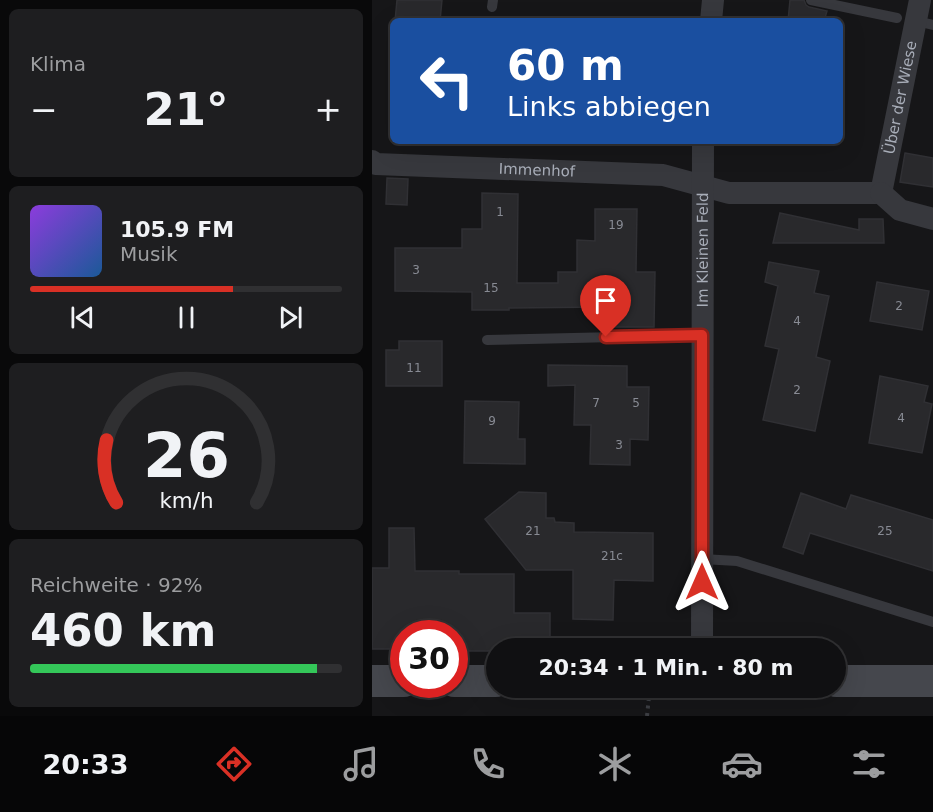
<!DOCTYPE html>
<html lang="de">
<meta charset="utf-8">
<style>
:root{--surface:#101012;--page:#1e1e20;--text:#f1f3f6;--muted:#9c9d9f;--line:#303032;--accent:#d93025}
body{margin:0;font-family:"DejaVu Sans",sans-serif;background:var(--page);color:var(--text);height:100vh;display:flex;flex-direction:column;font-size:22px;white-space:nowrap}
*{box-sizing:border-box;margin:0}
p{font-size:20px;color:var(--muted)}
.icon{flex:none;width:33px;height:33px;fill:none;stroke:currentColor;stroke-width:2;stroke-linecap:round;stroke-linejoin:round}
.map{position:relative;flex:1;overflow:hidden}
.side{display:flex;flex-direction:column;gap:9px;padding:9px;background:#09090a;width:372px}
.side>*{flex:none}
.hud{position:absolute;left:18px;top:18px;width:453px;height:126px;border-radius:9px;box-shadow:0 6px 24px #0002,0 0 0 2px var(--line);background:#1a4fa0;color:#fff;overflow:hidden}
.speed{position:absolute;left:18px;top:620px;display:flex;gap:12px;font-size:30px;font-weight:700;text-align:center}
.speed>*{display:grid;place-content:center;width:78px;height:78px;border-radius:50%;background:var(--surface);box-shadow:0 6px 24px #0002,0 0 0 2px var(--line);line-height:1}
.speed .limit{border:9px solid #d22;background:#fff;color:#111}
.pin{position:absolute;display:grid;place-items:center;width:51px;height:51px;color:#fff;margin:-62px -26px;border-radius:50% 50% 50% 0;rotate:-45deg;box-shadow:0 0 6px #0007}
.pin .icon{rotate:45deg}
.me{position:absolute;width:66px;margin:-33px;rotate:0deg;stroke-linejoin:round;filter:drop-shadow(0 0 4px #0008)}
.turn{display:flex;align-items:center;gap:21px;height:126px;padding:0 18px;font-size:27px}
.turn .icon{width:78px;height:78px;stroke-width:2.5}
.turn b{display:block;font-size:42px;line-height:51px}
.big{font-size:45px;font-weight:700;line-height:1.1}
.side .card{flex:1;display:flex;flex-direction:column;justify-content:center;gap:9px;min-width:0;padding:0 21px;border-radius:9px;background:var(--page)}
.side .dial{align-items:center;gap:0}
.dial svg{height:156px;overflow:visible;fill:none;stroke:var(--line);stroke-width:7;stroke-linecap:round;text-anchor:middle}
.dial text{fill:var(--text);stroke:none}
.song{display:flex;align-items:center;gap:18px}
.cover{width:72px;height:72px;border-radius:9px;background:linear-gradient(135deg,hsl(270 70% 55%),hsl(210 70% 35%))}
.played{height:6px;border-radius:3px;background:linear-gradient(90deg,var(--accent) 65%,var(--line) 65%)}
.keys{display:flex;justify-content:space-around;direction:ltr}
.heat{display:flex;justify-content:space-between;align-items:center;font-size:33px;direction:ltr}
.charge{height:9px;border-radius:4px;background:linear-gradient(90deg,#34c759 92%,var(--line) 0)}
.trip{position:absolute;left:114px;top:638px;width:360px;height:60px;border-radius:30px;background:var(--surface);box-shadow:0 6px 24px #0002,0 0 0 2px var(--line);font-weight:700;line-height:60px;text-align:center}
.tabs{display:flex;height:96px;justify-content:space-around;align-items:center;background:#060607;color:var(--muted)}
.tabs .icon{width:42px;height:42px}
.tabs .current{color:var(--accent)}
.tabs b{font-size:27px;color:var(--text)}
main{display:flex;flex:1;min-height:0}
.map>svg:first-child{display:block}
</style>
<main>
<section class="side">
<div class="card"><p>Klima</p>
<div class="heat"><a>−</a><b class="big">21°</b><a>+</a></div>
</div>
<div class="card">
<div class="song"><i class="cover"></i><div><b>105.9 FM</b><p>Musik</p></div></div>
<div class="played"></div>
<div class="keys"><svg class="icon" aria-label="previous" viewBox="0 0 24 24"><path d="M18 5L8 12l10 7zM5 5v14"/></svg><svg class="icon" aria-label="pause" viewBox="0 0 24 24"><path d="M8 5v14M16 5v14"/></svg><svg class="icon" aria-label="next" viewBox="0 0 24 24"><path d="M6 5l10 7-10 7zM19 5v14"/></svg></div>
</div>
<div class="card dial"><svg viewBox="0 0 100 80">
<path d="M14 69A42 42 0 1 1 86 69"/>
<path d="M14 69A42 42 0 0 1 9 37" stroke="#d93025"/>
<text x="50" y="56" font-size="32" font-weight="700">26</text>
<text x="50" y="72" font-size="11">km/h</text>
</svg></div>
<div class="card"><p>Reichweite · 92%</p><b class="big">460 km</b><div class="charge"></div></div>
</section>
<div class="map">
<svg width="561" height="716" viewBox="0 0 561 716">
<rect width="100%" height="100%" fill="#161618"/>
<path fill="#29292c" stroke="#303034" stroke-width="1.5" d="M25,0H70L68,21H23Z
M418,0H432L434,5L437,7L455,11L452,21H416Z
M533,153L561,158V187L528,182Z
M15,178L36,179L35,205L14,204Z
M110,193L146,194L145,283H186V272H205V240L223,241V209H265L264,272H283L282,327H238V313H233V307L137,308V310H100V292L23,291V248H90V229H110Z
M408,213L487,230V219H511L512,243H401Z
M397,262L447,271L442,293L457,296L444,357L458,361L443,431L391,420L407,349L393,346L406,286L393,282Z
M505,282L557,291L550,330L498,321Z
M27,341H70V386H14V350H27Z
M176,365L255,366V387H277L276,440L258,439V465L218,464L219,425H202L203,385L176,386Z
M508,376L556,386L552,402L560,404L550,453L497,443Z
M93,401L147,402L146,439H153V464L92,463Z
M147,492L174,493V518H182L183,522L202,523V532L281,533V581L242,580L241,620L201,619V570H154L113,519Z
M429,493L474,509L479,495L561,520V571L438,533L431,554L411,547Z
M17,528H42L43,571H87V574H142V613H178V648H120V651H82V633H30V649H0V568H17Z"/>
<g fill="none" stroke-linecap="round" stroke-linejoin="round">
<path stroke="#3d3f44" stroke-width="4" stroke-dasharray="3 4.5" stroke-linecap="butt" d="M275,716L278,687"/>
<path stroke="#37383d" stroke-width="10" d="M439,0L525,18
M120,7L121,0
M544,21L561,25
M115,340L330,335
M330,559L365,561L561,622"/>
<g stroke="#37383d" stroke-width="22">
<path d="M339,21L341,0"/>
<path id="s1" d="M0,161L4,164L291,175L357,193H509L548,0"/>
<path d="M509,193L528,210L561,219"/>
<path id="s2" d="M330,648L331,141"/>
</g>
<path stroke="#45474d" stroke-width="32" d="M0,681H32
M82,681H124
M464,681H561"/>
</g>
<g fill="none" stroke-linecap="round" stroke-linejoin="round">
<defs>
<path id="route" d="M234,337L330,335V582"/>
</defs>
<use href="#route" stroke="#8d1f18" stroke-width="15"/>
<use href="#route" stroke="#d93025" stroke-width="10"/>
</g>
<g text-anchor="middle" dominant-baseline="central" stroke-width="6" stroke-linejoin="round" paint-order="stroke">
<g font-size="12" fill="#888b94">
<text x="128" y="212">1</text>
<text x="244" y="225">19</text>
<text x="44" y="270">3</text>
<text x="119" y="288">15</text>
<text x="527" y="306">2</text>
<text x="425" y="321">4</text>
<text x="42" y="368">11</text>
<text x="425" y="390">2</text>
<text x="224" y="403">7</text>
<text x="264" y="403">5</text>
<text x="529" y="418">4</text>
<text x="120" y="421">9</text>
<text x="247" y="445">3</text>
<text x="161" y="531">21</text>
<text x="513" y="531">25</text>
<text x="240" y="556">21c</text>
</g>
<g font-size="15" fill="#a8adb8" stroke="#111113">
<text stroke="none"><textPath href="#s1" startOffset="610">Über der Wiese</textPath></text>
<text stroke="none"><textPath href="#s1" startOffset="166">Immenhof</textPath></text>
<text stroke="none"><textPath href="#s2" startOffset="398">Im Kleinen Feld</textPath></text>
</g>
</g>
</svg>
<div class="speed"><div class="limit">30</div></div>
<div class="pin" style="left:234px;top:337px;background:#d93025"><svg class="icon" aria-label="arrive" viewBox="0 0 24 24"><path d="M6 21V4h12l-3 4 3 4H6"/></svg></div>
<svg class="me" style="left:330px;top:582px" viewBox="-20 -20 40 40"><path d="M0-17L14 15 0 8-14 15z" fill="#d93025" stroke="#fff" stroke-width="4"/></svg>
<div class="trip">20:34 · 1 Min. · 80 m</div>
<div class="hud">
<div class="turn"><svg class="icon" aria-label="left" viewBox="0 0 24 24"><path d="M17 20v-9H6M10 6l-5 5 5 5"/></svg><div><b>60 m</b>Links abbiegen</div></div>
</div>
</div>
</main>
<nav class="tabs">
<b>20:33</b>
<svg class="icon current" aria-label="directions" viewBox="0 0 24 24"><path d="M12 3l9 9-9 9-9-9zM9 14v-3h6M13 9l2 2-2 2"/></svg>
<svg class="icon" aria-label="music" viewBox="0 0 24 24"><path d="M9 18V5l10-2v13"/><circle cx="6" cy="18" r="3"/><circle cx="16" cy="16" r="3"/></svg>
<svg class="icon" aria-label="phone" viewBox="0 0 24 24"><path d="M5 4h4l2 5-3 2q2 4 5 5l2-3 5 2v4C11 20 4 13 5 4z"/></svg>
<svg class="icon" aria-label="climate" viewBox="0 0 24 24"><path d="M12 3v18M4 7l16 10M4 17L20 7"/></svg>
<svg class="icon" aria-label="car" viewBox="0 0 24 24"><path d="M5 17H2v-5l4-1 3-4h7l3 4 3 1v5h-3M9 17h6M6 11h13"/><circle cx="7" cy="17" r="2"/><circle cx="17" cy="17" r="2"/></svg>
<svg class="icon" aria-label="filters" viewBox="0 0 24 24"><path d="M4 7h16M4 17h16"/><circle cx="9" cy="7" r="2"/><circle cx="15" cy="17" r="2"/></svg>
</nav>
